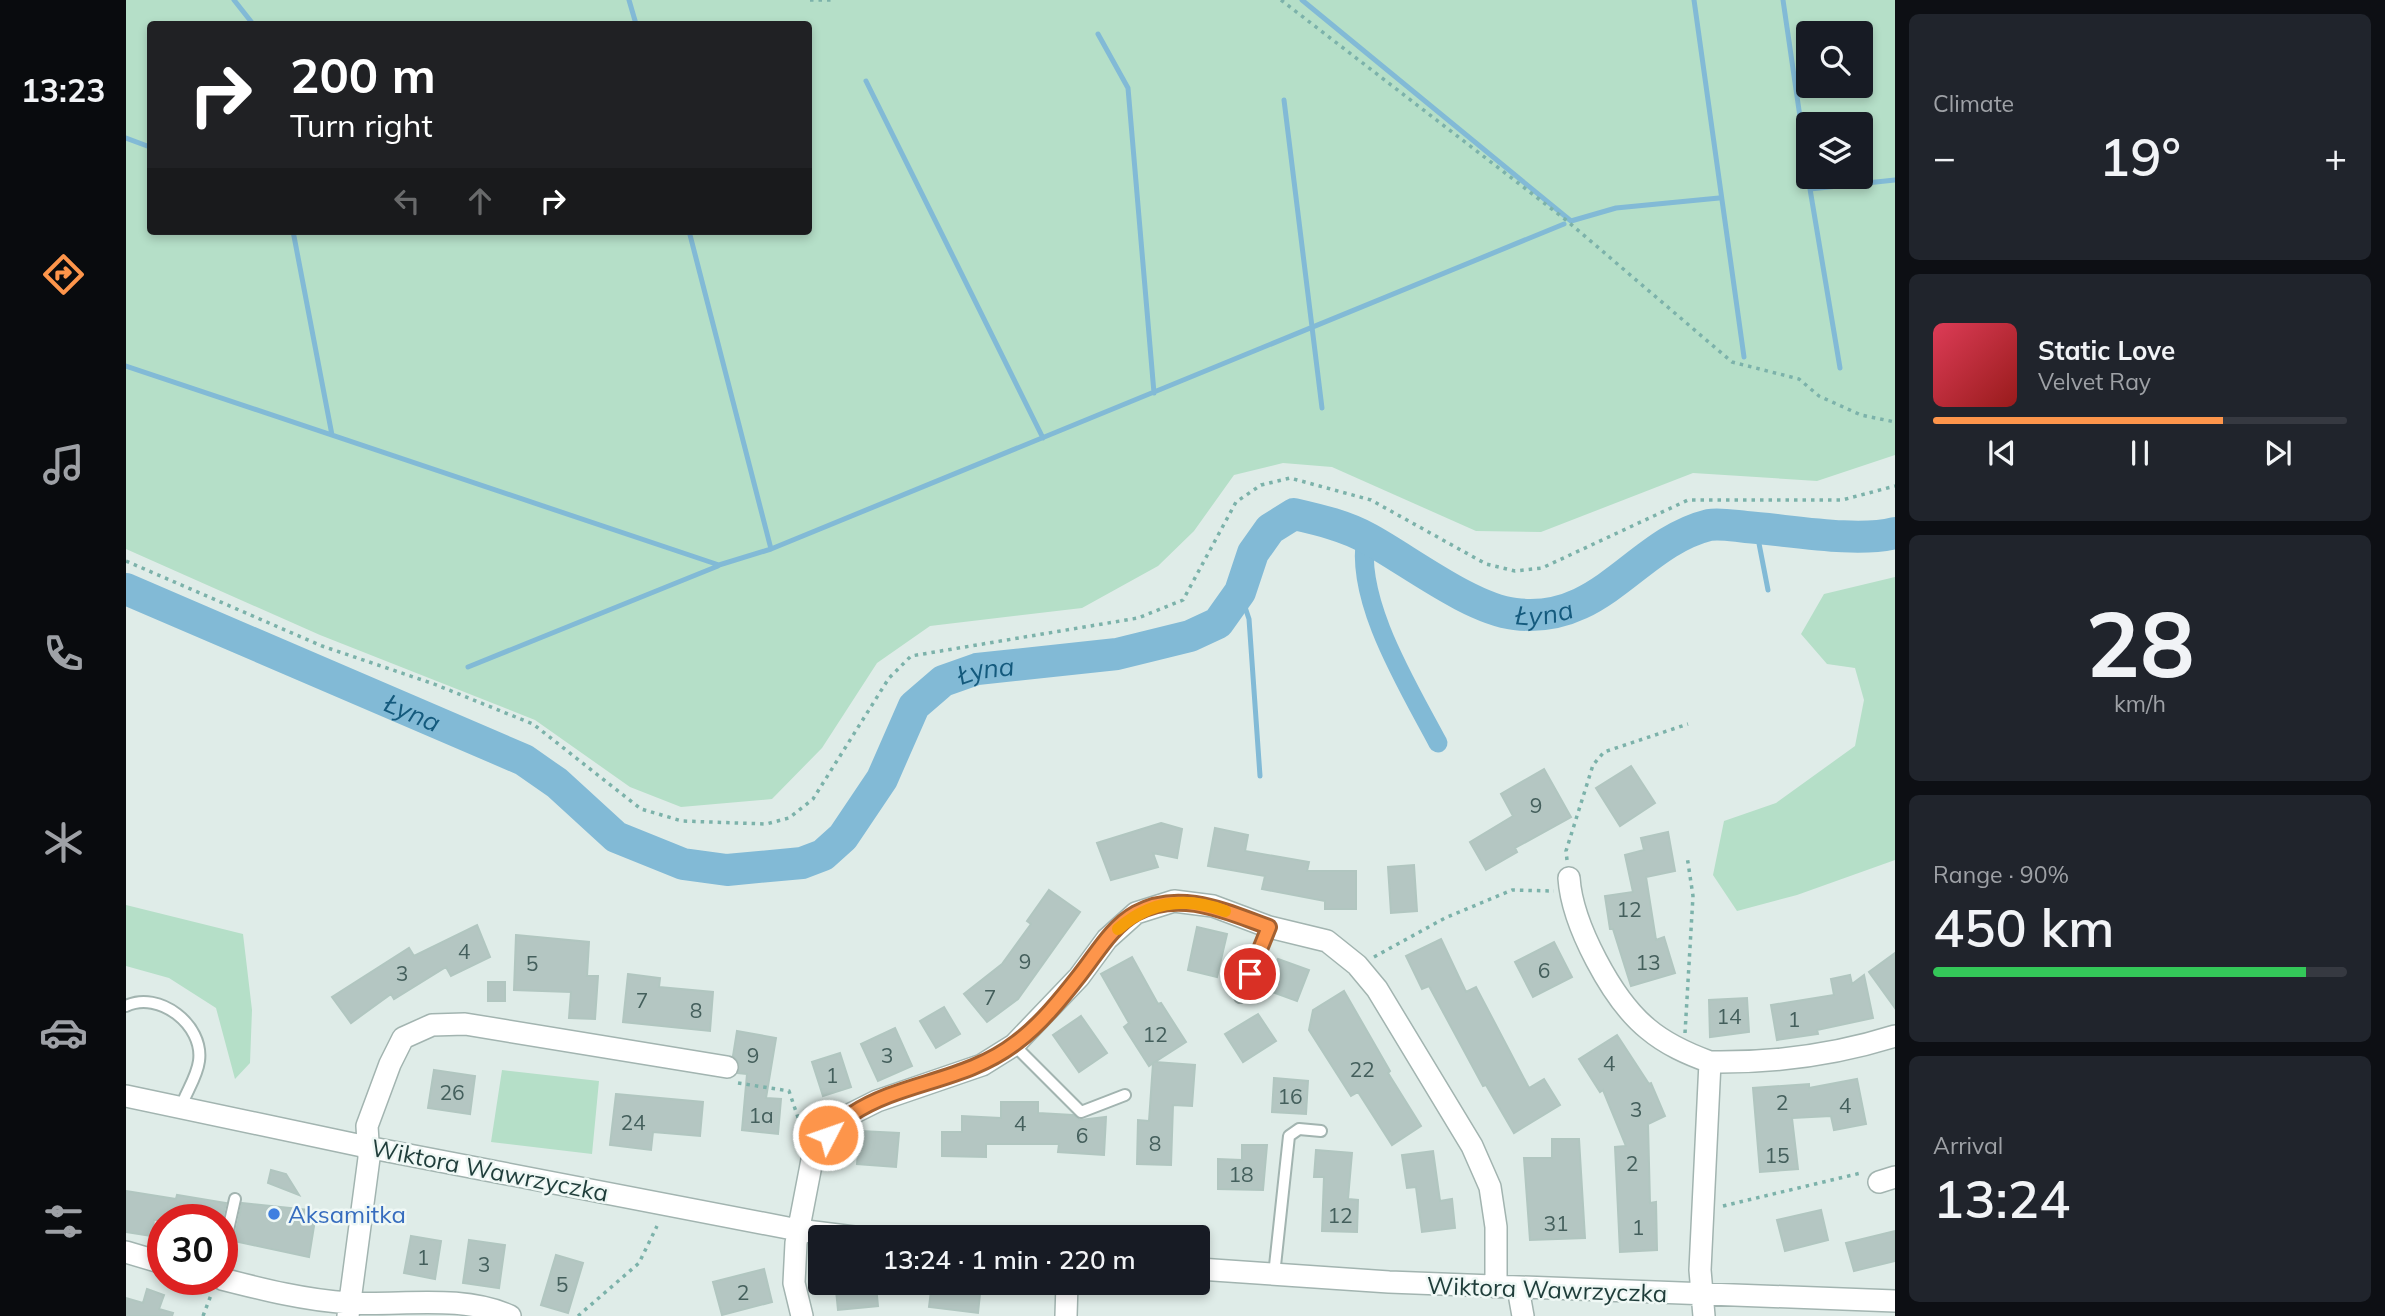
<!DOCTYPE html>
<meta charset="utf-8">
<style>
:root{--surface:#171b24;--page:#20242c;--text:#f1f3f6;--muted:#9ea1a6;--line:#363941;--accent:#fd954b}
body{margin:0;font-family:Mulish,sans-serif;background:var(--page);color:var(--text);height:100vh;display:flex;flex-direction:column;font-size:26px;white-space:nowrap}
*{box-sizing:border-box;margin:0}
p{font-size:23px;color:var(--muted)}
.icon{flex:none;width:38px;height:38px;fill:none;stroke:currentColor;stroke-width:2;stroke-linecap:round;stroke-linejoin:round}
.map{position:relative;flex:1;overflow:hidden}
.panel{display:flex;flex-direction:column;gap:14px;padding:14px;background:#0d0f14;width:490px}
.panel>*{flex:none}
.hud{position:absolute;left:21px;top:21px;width:665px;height:214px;border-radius:7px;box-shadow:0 4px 10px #0003;background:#202124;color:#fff;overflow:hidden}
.controls{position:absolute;left:1670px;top:21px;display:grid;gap:14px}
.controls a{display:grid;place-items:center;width:77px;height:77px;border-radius:7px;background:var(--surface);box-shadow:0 4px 10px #0003;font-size:35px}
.speed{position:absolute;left:21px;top:1204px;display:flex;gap:14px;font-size:35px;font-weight:700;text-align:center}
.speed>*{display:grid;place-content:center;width:91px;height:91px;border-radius:50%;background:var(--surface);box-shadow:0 4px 10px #0003;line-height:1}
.speed .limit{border:10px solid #d22;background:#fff;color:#111}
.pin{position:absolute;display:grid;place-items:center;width:60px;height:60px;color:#fff;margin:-30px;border:4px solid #fff;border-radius:50%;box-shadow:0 2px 7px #0007}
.me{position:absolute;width:77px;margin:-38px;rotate:49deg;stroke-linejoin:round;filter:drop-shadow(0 0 5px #0008)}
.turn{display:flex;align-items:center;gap:24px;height:147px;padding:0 28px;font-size:32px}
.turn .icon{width:91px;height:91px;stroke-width:2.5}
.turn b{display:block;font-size:49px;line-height:60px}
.lanes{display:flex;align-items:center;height:66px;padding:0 28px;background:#0003;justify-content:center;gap:35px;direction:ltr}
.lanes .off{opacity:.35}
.big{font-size:52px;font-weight:600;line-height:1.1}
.panel .widget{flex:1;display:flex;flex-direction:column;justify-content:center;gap:10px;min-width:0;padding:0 24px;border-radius:10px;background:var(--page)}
.panel .dial{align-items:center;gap:0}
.dial b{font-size:91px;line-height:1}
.song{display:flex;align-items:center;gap:21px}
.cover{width:84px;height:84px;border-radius:10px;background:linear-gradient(135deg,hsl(350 70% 55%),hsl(0 70% 35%))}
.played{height:7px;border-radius:4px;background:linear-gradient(90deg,var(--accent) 70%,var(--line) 70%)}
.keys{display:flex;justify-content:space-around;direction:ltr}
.heat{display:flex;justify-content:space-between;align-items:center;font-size:38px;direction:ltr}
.charge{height:10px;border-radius:5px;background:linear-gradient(90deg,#34c759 90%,var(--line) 0)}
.trip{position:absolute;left:682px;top:1225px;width:402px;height:70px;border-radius:7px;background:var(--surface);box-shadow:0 4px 10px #0003;font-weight:600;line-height:70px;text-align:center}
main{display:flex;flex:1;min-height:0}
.tab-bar{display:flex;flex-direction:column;width:126px;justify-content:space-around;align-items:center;background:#090b0e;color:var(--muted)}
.tab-bar .icon{width:49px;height:49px}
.tab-bar .active{color:var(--accent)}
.tab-bar b{font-size:32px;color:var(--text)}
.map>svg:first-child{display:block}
</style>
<main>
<nav class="tab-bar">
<b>13:23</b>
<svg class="icon active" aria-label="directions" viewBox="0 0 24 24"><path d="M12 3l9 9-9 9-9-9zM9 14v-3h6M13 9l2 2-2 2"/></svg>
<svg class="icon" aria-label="music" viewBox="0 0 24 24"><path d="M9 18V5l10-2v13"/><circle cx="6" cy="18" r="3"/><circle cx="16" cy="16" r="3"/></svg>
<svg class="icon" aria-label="phone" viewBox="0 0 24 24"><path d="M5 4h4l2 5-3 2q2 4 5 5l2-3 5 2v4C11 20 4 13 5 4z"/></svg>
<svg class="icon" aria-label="climate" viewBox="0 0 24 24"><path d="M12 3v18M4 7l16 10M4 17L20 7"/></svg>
<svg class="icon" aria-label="car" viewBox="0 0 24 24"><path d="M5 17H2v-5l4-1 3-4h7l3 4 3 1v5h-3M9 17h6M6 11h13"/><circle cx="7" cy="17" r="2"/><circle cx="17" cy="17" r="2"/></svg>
<svg class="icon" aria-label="filters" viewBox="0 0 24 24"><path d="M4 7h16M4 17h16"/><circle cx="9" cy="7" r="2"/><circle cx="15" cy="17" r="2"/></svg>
</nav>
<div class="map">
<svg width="1769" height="1316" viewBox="0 0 1769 1316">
<rect width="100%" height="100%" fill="#dfece8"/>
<path fill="#b5dfc8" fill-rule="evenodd" d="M0,0H1769V455L1691,481L1567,473L1415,532L1350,531L1206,467L1157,463L1108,475L1068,531L1032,566L956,608L804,626L751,663L696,748L646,799L555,807L504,787L409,720L194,635L0,549ZM24,24H682V231H24ZM1682,33H1734V86H1682ZM1734,124V177H1682V124Z
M1769,577V860L1671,895L1611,911L1587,875L1598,821L1650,803L1729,746L1738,700L1729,668L1701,664L1675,634L1698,594Z
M0,905L117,934L126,1010L124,1063L109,1079L90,1008L43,978L0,966Z
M376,1070L473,1081L466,1154L365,1142Z"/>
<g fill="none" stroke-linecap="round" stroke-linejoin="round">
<path stroke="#82bad6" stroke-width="5" d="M108,0L127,24
M503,0L510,24
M1176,0L1445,221L1490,208L1593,198
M1568,0L1618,357
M1657,0L1682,172
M972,34L1002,88L1028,393
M740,81L917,438
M1158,100L1196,408
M0,138L24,147
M1682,177L1684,189L1769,180
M1684,189L1714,368
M167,231L206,435
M563,231L645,549
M0,366L593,565L645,549L1438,224
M1630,528L1642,590
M1114,592L1123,619L1134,776
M342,667L592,566"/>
<path stroke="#82bad6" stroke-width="19" d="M1240,537C1228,600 1283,688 1312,743"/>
<path stroke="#82bad6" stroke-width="32" id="s1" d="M0,589L398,760L431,783L490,837L557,864L601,870L676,863L697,855L717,837L756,779L788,706L817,681L851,669L991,654L1064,636L1092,623L1114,592L1127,553L1144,529L1168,514C1194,520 1220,526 1243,539C1283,561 1345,609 1389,614C1476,625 1510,543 1583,525C1594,523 1609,526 1620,527C1662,530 1730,543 1769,533"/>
</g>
<path fill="#b4c6c2" stroke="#b1c6c0" stroke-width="2" d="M1505,766L1529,803L1494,826L1470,788Z
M1418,769L1445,817L1389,848L1391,852L1360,870L1344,842L1387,816L1375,794Z
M1035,823L1056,829L1051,858L1027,853L1032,867L985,880L971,843Z
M1089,828L1122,835L1119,851L1183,862L1181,871H1230V909H1199V901L1136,889L1139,876L1082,866Z
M1542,832L1549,871L1520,877L1530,940L1538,937L1549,973L1505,986L1487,929H1484L1479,896L1507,892L1499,855L1518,850L1515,838Z
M1288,865L1291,911L1265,913L1262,867Z
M923,890L954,912L892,999L861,1022L838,994L876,964L905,924L901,921Z
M351,925L364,957L325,976L320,967L268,999L265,994L225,1023L206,997L283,948L288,956Z
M1071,927L1101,934L1091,977L1062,970Z
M390,935L463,942L461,976H472L469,1019L443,1018L445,992L388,990Z
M1315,939L1340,992L1350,987L1403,1088L1418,1079L1434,1105L1388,1133L1360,1085L1357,1086L1303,986L1296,989L1280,956Z
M1428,942L1446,977L1407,997L1389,962Z
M1769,953V1008L1743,972Z
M1006,957L1032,1004L1035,1003L1060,1042L1029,1062L1069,1065L1066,1106L1047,1105L1045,1165L1011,1164L1012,1120L1023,1121L1027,1063L1023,1066L998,1027L1003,1023L975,974Z
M1152,959L1183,970L1171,1001L1141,990Z
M502,974L534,978L533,987L587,992L584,1031L497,1022Z
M1724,975L1726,984L1738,975L1747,1018L1691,1030L1692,1034L1651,1040L1645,1005L1708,995L1705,979Z
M362,982H379V1001H362Z
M1218,991L1264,1071L1262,1073L1295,1126L1266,1145L1232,1092L1225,1096L1183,1030L1187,1010Z
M1621,998L1623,1032L1584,1037L1583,1000Z
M818,1007L834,1034L810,1048L794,1021Z
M1132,1014L1150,1041L1117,1062L1099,1034Z
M955,1016L981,1053L953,1072L927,1035Z
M769,1028L786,1066L752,1081L735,1044Z
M611,1031L650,1038L640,1098L655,1099L652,1134L616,1130L621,1074L612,1073L613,1063L607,1056Z
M1491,1035L1523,1084L1525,1083L1539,1116L1522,1124L1524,1203L1530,1202L1531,1250L1494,1252L1489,1147L1500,1146L1477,1090L1474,1092L1453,1059Z
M714,1053L725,1087L697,1096L686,1062Z
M308,1070L349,1076L344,1114L302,1108Z
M1148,1078L1182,1081L1180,1114L1146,1112Z
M1731,1079L1740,1124L1708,1130L1705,1116L1666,1118L1672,1169L1634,1172L1627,1088L1683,1084V1088Z
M490,1094L577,1102L574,1136L527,1132L525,1150L484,1145Z
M875,1102H912V1113L947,1115L954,1120L980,1117L978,1155L932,1152L933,1144H860V1157L816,1156V1132H836V1116L875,1118Z
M734,1131L773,1133L770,1167L731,1164Z
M1426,1139H1453L1459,1238L1404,1240L1398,1158H1426Z
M1116,1145H1141L1137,1190L1092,1189V1159L1116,1160Z
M1190,1150L1226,1153L1222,1199L1232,1200L1231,1232L1196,1231L1198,1177H1188Z
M1307,1151L1314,1201L1326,1199L1329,1228L1296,1232L1290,1187L1281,1188L1276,1155Z
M145,1170L160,1174L173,1195L142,1183Z
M0,1191L50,1199L51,1195L100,1203L96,1220H28L26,1236L0,1232Z
M116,1203L183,1210L189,1220L183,1257L108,1241Z
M1695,1210L1702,1240L1659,1251L1651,1220Z
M1769,1231V1261L1728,1271L1720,1243Z
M285,1236L315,1241L309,1279L278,1273Z
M343,1240L379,1245L373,1288L337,1283Z
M430,1255L457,1263L442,1313L415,1305Z
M638,1269L646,1302L596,1315L587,1282Z
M717,1283H736V1288L750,1286L752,1306L712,1310L710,1290L717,1289Z
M806,1283L855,1285L852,1313L803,1307Z
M21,1289L38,1295L33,1309L47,1313L46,1316H0V1298L17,1303Z"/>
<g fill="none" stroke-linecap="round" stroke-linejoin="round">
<defs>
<path id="lane" d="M1114,997L1143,927
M0,1006C33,990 78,1025 73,1061C71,1077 60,1092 55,1107
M888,1045L955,1112L999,1095
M96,1257L109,1199
M1148,1275L1163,1136L1173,1129L1195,1131"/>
<path id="street" d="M1443,878C1446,924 1486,1000 1522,1029C1541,1045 1562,1054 1584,1062L1574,1270L1578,1316
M1584,1062C1647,1063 1709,1055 1769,1036
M0,1096L241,1147L672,1230L728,1237
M1753,1182L1769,1177
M0,1252L37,1263
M1073,1269L1263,1282L1769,1301
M96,1279C139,1290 179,1300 223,1303C275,1306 335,1294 384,1316
M1392,1288L1397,1316
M222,1316L243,1158L241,1126L264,1064L277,1038L306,1025L339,1024L601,1067
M676,1316L668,1283L670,1243L686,1160L702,1135L725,1114L751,1101L856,1065L888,1045L953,977L981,939L1010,913L1048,901L1087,906L1143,927L1201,941L1231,965L1251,989L1346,1146L1364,1187L1370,1227V1287
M940,1316L941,1283"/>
</defs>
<use href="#lane" stroke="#a2b4b0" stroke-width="14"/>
<use href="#street" stroke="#a2b4b0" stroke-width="24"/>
<path stroke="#7cb2aa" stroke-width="3.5" stroke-dasharray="3.5 5" stroke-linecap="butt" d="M684,0H709
M1155,0L1440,220L1606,362L1673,379L1693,396L1735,415L1769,422
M0,561L196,646L308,684L407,724L515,809L556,821L640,824L663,818L687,799L763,678L785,656L1012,618L1057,600L1110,502L1135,485L1164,478L1245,500L1360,564L1389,571L1416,568L1562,500H1716L1769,486
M1441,860L1440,851L1467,765L1478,752L1562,724
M1248,957L1319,918L1386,890L1428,891
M1559,1033L1567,896L1561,856
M612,1083L663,1091L679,1138
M1597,1206L1735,1173
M77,1316L85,1295
M452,1316L513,1263L531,1226"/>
<use href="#lane" stroke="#fff" stroke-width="10"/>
<use href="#street" stroke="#fff" stroke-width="21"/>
</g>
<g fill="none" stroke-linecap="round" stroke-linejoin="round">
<defs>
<path id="route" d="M702,1135C710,1128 717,1119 726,1114C776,1081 840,1082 891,1042C914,1025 935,999 953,976C970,955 985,927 1010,913C1054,889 1101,912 1143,927L1124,974"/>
</defs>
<use href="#route" stroke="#a46131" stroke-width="18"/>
<use href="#route" stroke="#fd954b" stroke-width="12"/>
<path stroke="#f59e0b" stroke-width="12" d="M992,929C1024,901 1060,896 1099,911"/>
</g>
<circle fill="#3f7fe0" stroke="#eff8f5" stroke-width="2.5" cx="148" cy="1214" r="7"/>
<g text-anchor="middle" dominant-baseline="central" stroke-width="5" stroke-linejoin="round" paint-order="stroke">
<g font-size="21" fill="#445f5c">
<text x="1410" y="805">9</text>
<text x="1503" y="909">12</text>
<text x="338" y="951">4</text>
<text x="899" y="961">9</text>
<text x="1522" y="962">13</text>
<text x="406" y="963">5</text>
<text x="1418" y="970">6</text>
<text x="276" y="973">3</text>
<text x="864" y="997">7</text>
<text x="516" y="1000">7</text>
<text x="570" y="1010">8</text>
<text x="1603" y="1016">14</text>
<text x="1668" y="1019">1</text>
<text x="1029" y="1034">12</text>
<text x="627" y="1055">9</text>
<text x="761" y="1055">3</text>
<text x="1483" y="1063">4</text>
<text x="1236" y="1069">22</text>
<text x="706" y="1075">1</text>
<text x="326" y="1092">26</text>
<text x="1164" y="1096">16</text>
<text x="1656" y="1102">2</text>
<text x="1719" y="1105">4</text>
<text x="1510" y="1109">3</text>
<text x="635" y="1115">1a</text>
<text x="507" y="1122">24</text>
<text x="894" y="1123">4</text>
<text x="956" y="1135">6</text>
<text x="1029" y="1143">8</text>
<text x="1651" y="1155">15</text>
<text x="1506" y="1163">2</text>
<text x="1115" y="1174">18</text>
<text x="1214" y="1215">12</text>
<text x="1430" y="1223">31</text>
<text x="1512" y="1227">1</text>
<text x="297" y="1257">1</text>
<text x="358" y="1264">3</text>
<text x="436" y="1284">5</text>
<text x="617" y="1292">2</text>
</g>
<g font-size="24" fill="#1f3d3a" stroke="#eff8f5">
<text transform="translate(364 1170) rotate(11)">Wiktora Wawrzyczka</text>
<text transform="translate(1421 1289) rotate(2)">Wiktora Wawrzyczka</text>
</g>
<g font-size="24" fill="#366cbe" stroke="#eff8f5" text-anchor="start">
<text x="162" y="1214">Aksamitka</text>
</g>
<g font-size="26" font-style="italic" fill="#145a7d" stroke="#eff8f5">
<text stroke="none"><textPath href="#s1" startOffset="1676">Łyna</textPath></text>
<text stroke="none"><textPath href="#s1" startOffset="1027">Łyna</textPath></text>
<text stroke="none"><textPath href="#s1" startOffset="312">Łyna</textPath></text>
</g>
</g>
</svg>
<div class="controls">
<a><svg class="icon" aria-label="search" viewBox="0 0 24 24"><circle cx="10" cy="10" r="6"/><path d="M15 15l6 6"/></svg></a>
<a><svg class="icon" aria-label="layers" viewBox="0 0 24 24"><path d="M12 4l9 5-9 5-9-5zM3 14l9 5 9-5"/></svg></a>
</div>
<div class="speed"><div class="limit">30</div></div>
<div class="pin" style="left:1124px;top:974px;background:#d93025"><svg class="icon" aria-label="arrive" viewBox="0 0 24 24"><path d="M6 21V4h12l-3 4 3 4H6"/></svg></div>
<svg class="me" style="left:702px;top:1135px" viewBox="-20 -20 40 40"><circle r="17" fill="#fd954b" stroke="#fff" stroke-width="3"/><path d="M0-11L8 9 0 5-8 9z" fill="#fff"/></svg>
<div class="trip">13:24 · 1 min · 220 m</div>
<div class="hud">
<div class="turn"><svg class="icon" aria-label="right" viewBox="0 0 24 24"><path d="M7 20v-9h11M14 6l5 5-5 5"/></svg><div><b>200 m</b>Turn right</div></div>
<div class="lanes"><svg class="icon off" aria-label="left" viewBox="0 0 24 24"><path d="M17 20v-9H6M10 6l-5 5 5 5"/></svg><svg class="icon off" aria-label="ahead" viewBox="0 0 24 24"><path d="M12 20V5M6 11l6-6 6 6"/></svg><svg class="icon" aria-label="right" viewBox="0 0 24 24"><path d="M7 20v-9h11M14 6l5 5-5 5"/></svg></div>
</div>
</div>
<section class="panel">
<div class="widget"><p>Climate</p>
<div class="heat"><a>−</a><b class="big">19°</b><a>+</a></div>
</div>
<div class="widget">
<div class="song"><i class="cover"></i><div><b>Static Love</b><p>Velvet Ray</p></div></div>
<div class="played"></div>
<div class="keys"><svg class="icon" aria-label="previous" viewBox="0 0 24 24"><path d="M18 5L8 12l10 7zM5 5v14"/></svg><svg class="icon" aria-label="pause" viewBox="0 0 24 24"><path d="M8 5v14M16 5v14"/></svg><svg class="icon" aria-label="next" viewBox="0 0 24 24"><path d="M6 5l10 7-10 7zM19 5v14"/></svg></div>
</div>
<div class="widget dial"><b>28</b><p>km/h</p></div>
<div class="widget"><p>Range · 90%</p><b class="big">450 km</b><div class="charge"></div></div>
<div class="widget"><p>Arrival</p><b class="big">13:24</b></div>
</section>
</main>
